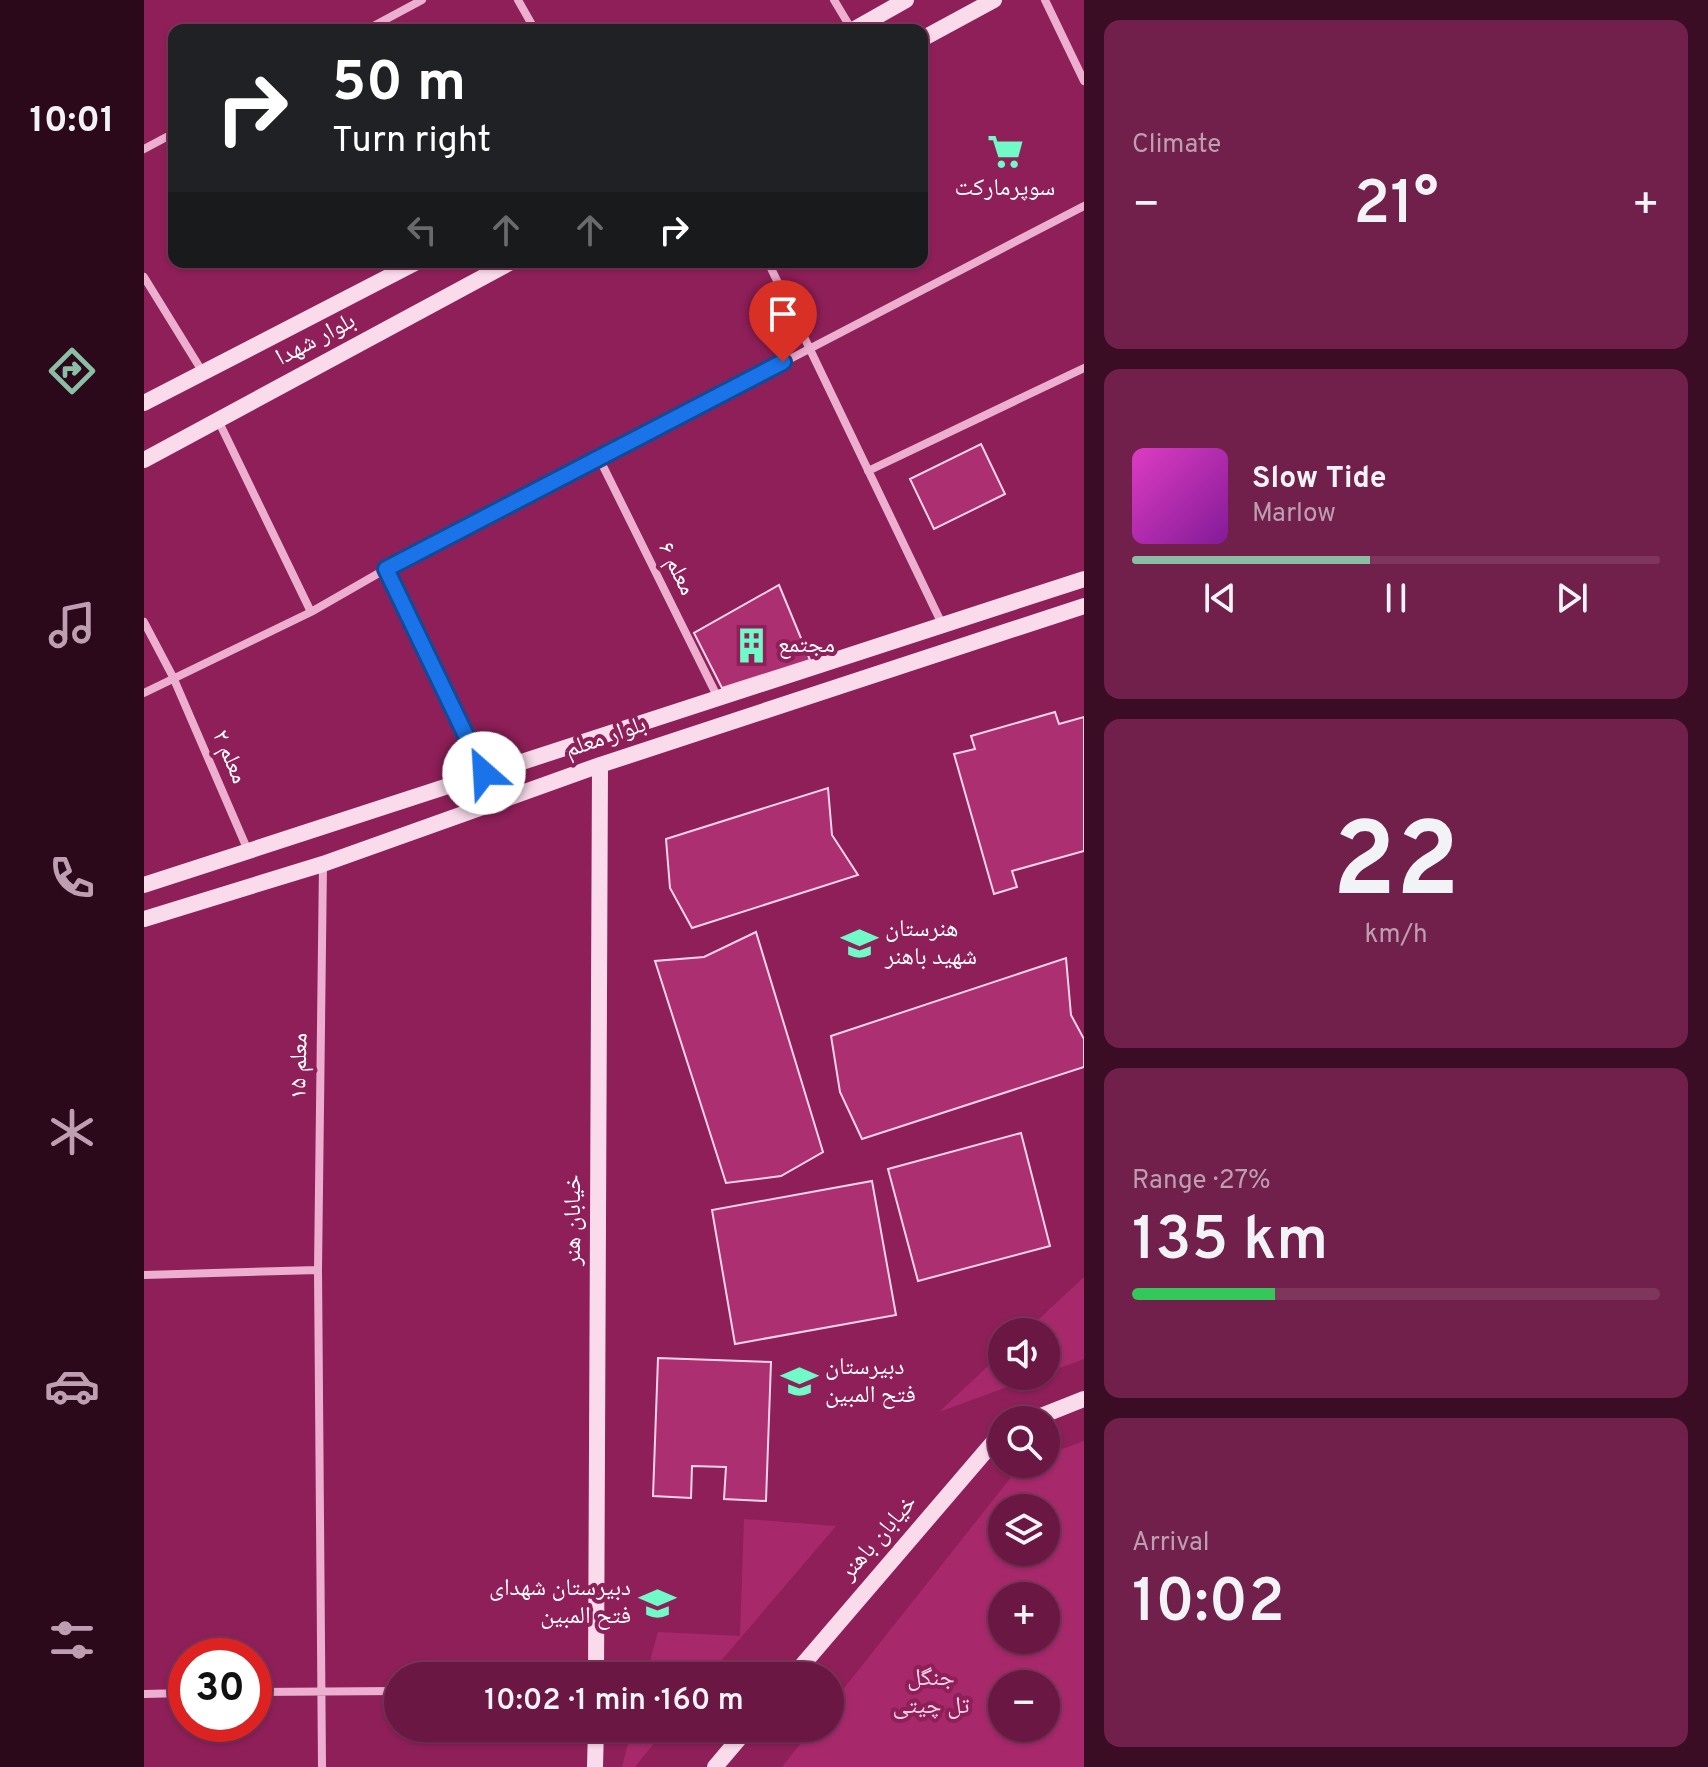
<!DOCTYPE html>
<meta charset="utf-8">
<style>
:root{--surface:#6b1743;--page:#70204a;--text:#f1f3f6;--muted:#be9fb2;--line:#7e365c;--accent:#8abfa5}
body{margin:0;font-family:Overpass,"Noto Naskh Arabic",sans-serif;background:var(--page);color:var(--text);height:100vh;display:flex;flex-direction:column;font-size:30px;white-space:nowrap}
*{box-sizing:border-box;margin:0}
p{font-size:26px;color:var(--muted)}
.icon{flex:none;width:44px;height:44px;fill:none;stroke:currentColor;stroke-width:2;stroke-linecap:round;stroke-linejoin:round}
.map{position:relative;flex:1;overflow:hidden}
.details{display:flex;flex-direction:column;gap:20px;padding:20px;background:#3b0d25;width:624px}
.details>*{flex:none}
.banner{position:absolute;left:24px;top:24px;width:760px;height:244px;border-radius:16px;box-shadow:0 2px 6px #0004,0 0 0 2px var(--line);background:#202124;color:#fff;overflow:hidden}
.buttons{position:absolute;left:844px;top:1318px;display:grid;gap:16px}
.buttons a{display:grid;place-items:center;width:72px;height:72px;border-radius:50%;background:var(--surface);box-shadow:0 2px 6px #0004,0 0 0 2px var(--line);font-size:40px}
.speed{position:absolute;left:24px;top:1638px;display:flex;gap:16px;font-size:40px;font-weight:700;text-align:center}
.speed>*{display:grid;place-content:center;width:104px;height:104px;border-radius:50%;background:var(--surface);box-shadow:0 2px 6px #0004,0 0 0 2px var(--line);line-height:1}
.speed .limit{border:12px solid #d22;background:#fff;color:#111}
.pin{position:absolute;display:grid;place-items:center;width:68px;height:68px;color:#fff;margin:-82px -34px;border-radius:50% 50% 50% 0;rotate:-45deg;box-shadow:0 0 8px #0007}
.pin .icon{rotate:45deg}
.me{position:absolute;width:88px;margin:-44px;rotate:334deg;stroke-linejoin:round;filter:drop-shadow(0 0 6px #0008)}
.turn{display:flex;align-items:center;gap:28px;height:168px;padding:0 32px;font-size:36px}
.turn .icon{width:104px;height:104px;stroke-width:2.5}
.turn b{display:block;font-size:56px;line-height:68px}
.lanes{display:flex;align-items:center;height:76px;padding:0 32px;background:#0003;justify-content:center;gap:40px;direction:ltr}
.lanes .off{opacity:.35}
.big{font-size:60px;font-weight:600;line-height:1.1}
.details .card{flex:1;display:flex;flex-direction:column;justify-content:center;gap:12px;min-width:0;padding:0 28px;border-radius:16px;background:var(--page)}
.details .dial{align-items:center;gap:0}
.dial b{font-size:104px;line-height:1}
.song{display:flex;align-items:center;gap:24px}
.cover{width:96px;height:96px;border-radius:12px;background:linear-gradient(135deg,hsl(310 70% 55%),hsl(290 70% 35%))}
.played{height:8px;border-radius:4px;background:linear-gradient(90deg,var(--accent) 45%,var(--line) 45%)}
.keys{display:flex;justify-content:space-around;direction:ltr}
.heat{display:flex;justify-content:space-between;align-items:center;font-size:44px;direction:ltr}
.charge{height:12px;border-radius:6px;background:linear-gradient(90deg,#34c759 27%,var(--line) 0)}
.trip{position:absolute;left:240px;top:1662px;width:460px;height:80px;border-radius:40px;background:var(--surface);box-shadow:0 2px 6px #0004,0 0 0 2px var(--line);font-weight:600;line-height:80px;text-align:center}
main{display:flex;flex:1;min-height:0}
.tab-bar{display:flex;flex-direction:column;width:144px;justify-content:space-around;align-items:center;background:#2b091b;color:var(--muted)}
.tab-bar .icon{width:56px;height:56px}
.tab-bar .selected{color:var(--accent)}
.tab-bar b{font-size:36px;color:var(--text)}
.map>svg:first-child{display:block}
</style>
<main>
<nav class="tab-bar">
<b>10:01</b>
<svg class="icon selected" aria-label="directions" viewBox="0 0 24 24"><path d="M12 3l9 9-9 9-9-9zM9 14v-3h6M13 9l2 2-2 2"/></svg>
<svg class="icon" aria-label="music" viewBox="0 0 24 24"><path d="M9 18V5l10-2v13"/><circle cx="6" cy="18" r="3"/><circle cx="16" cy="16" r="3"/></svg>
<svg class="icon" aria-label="phone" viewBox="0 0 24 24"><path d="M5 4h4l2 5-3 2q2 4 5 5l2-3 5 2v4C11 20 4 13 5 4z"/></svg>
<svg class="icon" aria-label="climate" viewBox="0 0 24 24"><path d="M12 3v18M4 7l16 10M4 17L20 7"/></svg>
<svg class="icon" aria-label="car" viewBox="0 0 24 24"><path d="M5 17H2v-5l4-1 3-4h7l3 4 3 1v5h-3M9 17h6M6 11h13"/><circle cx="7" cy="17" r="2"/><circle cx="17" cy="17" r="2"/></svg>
<svg class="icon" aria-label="filters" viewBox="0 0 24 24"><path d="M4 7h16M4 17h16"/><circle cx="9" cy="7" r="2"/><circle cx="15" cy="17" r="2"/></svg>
</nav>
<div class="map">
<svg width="940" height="1767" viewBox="0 0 940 1767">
<rect width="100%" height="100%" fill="#8f1f59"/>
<path fill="#a7296c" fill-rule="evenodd" d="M940,1277V1359L902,1373V1332H881Z
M858,1353V1376H893L795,1412Z
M940,1441V1767H638L669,1728H686V1706L876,1466L902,1464V1455ZM902,1508V1552H858V1508ZM902,1596V1640H858V1596ZM858,1684H902V1728H858Z
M600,1519L692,1526L564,1676H502L514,1632L596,1636Z
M488,1728H522L491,1767H478Z"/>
<path fill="#ac2f71" stroke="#f9d4e8" stroke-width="2" d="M837,444L861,494L790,529L766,479Z
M635,585L666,660L578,688L550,633Z
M911,712L915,724L940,717V851L868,871L873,887L850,894L810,754L831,749L827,736Z
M684,788L688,835L714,875L548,928L526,888L522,839Z
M612,932L679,1152L637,1176L582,1183L511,961L560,957Z
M922,958L927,1015L940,1039V1067L718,1139L696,1092L687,1036Z
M877,1133L906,1246L774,1281L744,1169Z
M728,1181L752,1315L591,1344L568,1210Z
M514,1358L627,1362L622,1501L580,1499L582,1467L548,1466L547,1498L509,1496Z"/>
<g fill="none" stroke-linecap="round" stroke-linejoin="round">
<path stroke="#edafd0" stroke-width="8" d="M374,0L391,30
M690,0L708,30
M901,0L940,81
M222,30L278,0
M0,149L30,133
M624,262L798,624
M0,277L58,371
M74,420L167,612
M455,458L574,698
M724,471L940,368
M242,569L340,773
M0,622L29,677L105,853
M0,693L167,612L242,569L940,206
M0,1275L174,1270
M110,1692L254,1691
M0,1694L42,1693
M178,1767L174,1270L179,864"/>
<path stroke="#f9dbeb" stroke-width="16" d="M709,30L762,0
M778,39L850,0
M0,403L273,262
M0,460L367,262
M0,885L940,579
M0,919L179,864L456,765L940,606
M887,1420L940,1399
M452,1676L456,765
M649,1676L858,1432
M451,1767L452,1728
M571,1767L604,1728"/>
</g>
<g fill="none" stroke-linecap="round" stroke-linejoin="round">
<defs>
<path id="route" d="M340,773L242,569L639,362"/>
</defs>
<use href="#route" stroke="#114b97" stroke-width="20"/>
<use href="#route" stroke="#1a73e8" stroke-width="14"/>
</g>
<defs>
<symbol id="supermarket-bare" viewBox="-9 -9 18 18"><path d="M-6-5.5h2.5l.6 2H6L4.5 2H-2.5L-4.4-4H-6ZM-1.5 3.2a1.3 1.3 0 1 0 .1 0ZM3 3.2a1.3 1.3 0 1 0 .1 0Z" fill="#6ffac7" stroke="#8f1f59" stroke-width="2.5" paint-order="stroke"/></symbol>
<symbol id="building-bare" viewBox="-9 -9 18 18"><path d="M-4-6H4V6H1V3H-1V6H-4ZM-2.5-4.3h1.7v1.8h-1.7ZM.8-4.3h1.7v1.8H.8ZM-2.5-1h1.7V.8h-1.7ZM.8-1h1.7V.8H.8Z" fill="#6ffac7" stroke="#8f1f59" stroke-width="2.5" paint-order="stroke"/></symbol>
<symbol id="university-bare" viewBox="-9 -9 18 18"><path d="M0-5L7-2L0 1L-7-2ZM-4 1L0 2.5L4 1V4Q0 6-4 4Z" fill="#6ffac7" stroke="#8f1f59" stroke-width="2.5" paint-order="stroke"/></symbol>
<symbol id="school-bare" viewBox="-9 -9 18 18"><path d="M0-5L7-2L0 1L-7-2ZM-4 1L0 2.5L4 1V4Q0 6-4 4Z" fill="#6ffac7" stroke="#8f1f59" stroke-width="2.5" paint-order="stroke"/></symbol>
</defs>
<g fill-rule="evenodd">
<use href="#supermarket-bare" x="836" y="126" width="51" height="51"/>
<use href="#building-bare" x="582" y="620" width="51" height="51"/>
<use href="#university-bare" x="690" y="918" width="51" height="51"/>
<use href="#school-bare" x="630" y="1356" width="51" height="51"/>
<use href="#school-bare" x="488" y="1578" width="51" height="51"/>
</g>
<g text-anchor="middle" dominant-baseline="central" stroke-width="8" stroke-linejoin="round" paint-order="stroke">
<g font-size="24" fill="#fff" stroke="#8f1f59" text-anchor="start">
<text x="861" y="189" text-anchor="middle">سوپرمارکت</text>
<text x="634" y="646">مجتمع</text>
<text x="741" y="930">هنرستان<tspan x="741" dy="28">شهید باهنر</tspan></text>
<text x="681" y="1368">دبیرستان<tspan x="681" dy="28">فتح المبین</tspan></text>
<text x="487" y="1589" text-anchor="end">دبیرستان شهدای<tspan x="487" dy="28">فتح المبین</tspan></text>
</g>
<g font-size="24" fill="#fff" stroke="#8f1f59">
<text transform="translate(172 340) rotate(-28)">بلوار شهدا</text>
<text transform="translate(532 569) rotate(64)">معلم ۶</text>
<text transform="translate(462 738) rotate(-19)">بلوار معلم</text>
<text transform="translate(85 757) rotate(67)">معلم ۲</text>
<text transform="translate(156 1066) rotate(-89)">معلم ۱۵</text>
<text transform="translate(430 1220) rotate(-90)">خیابان هنر</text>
<text transform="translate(735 1538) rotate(-49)">خیابان باهنر</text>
</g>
<g font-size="24" fill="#f9d4e8" stroke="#8f1f59">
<text x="787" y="1679">جنگل<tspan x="787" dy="28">تل چیتی</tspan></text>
</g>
</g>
</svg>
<div class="buttons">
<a><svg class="icon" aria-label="sound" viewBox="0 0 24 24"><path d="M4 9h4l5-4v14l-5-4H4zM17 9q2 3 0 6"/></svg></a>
<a><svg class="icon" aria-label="search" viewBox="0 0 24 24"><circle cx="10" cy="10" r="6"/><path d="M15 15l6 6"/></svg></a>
<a><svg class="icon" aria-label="layers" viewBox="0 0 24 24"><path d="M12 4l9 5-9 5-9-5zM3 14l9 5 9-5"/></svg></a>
<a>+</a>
<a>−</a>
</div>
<div class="speed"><div class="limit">30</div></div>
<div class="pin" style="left:639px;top:362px;background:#d93025"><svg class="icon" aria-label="arrive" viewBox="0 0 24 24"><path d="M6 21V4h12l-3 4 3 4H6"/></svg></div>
<svg class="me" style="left:340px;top:773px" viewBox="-20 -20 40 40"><circle r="19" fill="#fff"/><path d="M0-13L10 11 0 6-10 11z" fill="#1a73e8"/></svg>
<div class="trip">10:02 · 1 min · 160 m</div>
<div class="banner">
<div class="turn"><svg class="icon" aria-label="right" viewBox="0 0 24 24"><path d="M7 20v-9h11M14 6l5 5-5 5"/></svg><div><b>50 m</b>Turn right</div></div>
<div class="lanes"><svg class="icon off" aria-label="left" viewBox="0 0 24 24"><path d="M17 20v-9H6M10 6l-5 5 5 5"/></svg><svg class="icon off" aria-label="ahead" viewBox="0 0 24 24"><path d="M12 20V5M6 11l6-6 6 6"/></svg><svg class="icon off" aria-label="ahead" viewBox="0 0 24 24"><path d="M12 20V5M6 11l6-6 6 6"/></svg><svg class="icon" aria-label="right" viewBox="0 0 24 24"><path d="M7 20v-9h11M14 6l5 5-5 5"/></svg></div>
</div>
</div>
<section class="details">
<div class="card"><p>Climate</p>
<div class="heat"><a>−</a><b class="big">21°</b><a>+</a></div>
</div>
<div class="card">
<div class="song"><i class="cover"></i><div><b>Slow Tide</b><p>Marlow</p></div></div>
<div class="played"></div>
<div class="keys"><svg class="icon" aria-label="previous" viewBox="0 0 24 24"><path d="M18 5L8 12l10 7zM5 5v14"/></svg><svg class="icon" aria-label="pause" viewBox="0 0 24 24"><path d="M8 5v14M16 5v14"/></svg><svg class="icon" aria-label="next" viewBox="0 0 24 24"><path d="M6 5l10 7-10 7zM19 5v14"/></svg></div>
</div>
<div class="card dial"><b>22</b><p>km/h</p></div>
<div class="card"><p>Range · 27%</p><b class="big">135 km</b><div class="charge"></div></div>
<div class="card"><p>Arrival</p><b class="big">10:02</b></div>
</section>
</main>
